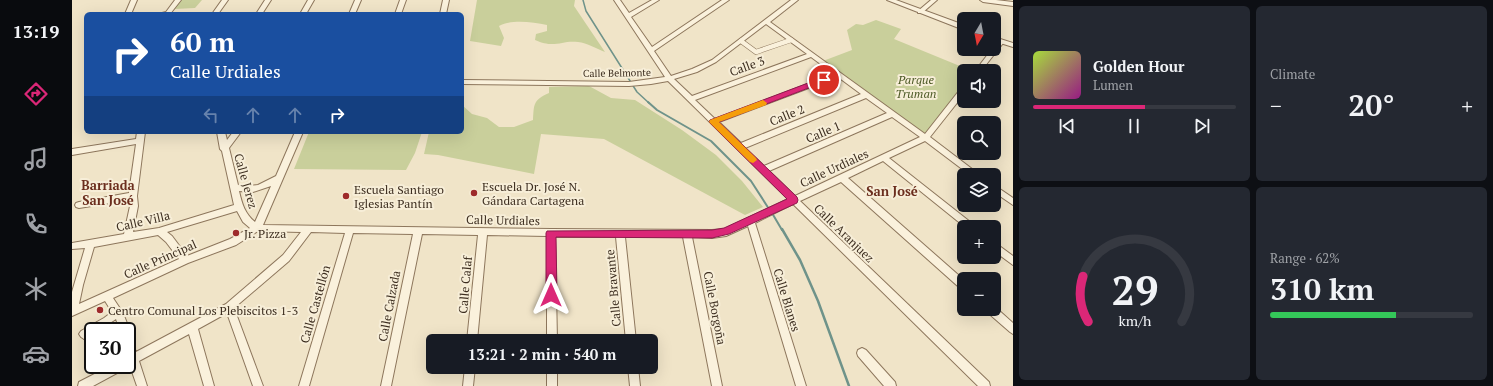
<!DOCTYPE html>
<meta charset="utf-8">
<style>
:root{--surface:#171b24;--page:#242831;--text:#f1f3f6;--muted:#9ea1a6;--line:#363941;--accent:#db2777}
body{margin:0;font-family:"PT Serif",serif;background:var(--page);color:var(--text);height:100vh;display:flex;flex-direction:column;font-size:15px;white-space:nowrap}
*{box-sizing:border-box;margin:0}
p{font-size:13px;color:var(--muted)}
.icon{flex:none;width:22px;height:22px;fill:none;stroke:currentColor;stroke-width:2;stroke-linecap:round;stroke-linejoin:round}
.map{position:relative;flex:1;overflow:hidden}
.sheet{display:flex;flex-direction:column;gap:6px;padding:6px;background:#0d0f14;width:480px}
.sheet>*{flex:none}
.guide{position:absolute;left:12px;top:12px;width:380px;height:122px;border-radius:6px;box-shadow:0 4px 16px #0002;background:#1a4fa0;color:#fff;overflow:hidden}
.needle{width:26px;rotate:190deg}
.fabs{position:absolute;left:885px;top:12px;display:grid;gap:8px}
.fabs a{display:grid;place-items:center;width:44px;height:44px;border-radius:6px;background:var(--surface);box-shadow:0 4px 16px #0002;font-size:20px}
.speed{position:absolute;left:12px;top:322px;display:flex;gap:8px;font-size:20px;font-weight:700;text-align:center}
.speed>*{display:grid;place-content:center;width:52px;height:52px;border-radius:50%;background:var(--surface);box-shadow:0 4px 16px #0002;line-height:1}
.speed .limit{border:2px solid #111;border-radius:6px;background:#fff;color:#111}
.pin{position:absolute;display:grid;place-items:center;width:34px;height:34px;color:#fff;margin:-17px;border:2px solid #fff;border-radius:50%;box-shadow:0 1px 4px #0007}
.me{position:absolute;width:44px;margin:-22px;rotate:0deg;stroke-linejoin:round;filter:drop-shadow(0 0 3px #0008)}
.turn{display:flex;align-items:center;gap:14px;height:84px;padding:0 20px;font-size:18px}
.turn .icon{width:52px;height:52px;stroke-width:2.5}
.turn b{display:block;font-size:28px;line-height:34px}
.lanes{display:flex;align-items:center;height:38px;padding:0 20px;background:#0003;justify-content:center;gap:20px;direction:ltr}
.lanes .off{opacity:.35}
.big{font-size:30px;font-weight:600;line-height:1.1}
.sheet .widget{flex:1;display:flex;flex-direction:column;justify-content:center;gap:6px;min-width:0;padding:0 14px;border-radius:6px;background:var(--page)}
.sheet .dial{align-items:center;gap:0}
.dial svg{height:104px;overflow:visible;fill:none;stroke:var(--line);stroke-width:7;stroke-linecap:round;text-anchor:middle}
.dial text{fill:var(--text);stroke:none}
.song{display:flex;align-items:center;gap:12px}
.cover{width:48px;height:48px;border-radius:6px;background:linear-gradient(135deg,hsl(80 70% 55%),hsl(310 70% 35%))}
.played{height:4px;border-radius:2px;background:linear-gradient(90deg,var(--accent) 55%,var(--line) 55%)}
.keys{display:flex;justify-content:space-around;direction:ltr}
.heat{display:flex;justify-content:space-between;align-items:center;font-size:22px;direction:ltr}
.charge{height:6px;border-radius:3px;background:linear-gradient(90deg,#34c759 62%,var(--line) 0)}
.sheet .tiles{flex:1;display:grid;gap:6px;grid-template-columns:repeat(2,1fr)}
.trip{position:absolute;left:354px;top:334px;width:232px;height:40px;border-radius:6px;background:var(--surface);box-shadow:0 4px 16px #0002;font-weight:600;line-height:40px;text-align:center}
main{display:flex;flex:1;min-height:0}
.tabs{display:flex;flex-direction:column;width:72px;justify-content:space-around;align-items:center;background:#090b0e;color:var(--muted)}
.tabs .icon{width:28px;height:28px}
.tabs .on{color:var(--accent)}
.tabs b{font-size:18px;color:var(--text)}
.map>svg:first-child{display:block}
</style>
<main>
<nav class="tabs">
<b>13:19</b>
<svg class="icon on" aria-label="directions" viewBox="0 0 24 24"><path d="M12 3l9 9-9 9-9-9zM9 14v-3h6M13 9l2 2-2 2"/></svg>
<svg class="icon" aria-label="music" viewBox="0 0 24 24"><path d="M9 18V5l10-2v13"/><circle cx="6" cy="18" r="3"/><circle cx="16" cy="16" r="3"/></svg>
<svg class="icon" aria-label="phone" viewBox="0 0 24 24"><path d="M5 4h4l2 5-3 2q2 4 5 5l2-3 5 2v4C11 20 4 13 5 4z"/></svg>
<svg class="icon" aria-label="climate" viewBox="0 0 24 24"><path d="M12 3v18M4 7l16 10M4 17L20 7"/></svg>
<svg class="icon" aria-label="car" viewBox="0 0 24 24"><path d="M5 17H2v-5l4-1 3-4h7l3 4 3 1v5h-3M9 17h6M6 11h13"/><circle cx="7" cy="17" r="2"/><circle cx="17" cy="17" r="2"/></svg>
</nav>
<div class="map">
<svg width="941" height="386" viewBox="0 0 941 386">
<rect width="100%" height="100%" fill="#f0e4c8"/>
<path fill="#c9cf9b" d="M109,0H130L123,8L102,9Z
M405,0H503L502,6L533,52C525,49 515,43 506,42C489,40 483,49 463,40L464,34L475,31V25C460,22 440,19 427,26L432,38L429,46L398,41Z
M804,20L829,29L822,39L900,71H892V86L854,133L847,132L751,61L780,50L775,30L784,24L791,25Z
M517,86L539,98L563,100L610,130L644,155L670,181L691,207L673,215L532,139L469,134L462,174L366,155L352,154L357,132H390V105L400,114L415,118L427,127H442L461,120C462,104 461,100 477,93V87Z
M237,132H350L343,153L334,170L222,169Z"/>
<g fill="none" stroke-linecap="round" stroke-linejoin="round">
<path stroke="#6f938a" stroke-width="1.5" d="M511,0L514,11L565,92L577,103"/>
<path stroke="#6f938a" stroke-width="2" d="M576,102L585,110L639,141L679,181L697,209
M700,213L710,230"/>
<path stroke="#6f938a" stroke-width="2.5" d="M710,229L728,260L746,301L777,386"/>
<defs>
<path id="pedestrian" d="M669,41L684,52L719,40"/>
<path id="minor" d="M59,0H65L59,14H53Z
M103,0H109L98,14H86L94,12Z
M150,0H156L146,14H140Z
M193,0H199L190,14H184Z
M236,0H242L234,14H228Z
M283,0H289L283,14H277Z
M328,0H334L329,14H323Z
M371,0H377L374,14H368Z
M542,0H548L557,13L580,0H587L559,17L580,47L650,0H657L582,51L599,76L620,69L640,60L719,0H726L698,22L853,134L890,87H892V94L858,137L908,175H898L853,141L817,158L902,225L903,227H893L811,161L776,178L892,280V290L889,289L769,182L728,201L917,382L918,386H906L721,204L683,223L734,386H724L676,226L654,236L640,238L620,237L650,386H640L611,237H553L564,341H554L544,237H483L485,341H475V236L415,235L405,341H395L406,235L350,234L319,386H309L341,234L281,233L237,386H227L273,233L239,232L217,261L162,308L191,386H181L155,313L126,329L142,386H132L117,334L67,361L75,386H65L58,366L21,386H6L7,382L40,365H55V335L58,337L64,352L154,304L211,255L229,232L186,231L164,245L116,263L41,298L51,313L58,331L56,334L55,335V331H48L44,319L26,331H21V334L12,339L9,337L7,334L9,331L32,318L40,312L33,301L0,316V292L13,248L0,249V243L52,234L58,206L57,200L7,208L4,207L3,205L4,203L7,202L57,193L64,144L0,155V149L64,139L65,132H73L65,196L66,206L61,232L87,228L162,205L150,151L148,149L145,132H153L155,140L161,132H169L157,148L166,185L176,186L186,185L204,176L223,132H231L191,225L479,229L640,230L653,229L716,199L596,81L579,84L557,86L390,84V80L557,82L593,77ZM694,24L735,54L620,96L602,79L625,72L644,62ZM739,57L762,74L643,119L623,100ZM766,77L789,94L669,143L647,122ZM794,98L815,113L692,166L673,148ZM820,117L848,137L723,196L697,171ZM199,186L183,222C173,214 170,204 167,191L181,192ZM165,211L171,222L178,228L158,239L115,256L100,236L95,232ZM86,235L94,242L107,259L7,304L11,285L22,247Z
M859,0H865L850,13H846V11Z
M908,0H924L941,2V6L911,2Z
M929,40L932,42L909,71H903L920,49H922C922,45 926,41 929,40Z
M922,185L941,198V205L922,192Z
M922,242L941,256V265L922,251Z
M922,306L941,323V334L938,332L915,312L913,309H922Z
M790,348L794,350L823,382L824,386H812L786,356L785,353L786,350Z
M393,367H403L401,386H391Z
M475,367H485V386H475Z
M556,367H566L568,386H558Z"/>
<path id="tertiary" d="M815,0H824L892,25V30Z
M922,37L941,43V47L922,41Z"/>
</defs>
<use href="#pedestrian" stroke="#8d765c" stroke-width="5.5"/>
<use href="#minor" stroke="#8d765c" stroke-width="2"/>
<use href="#tertiary" stroke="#8d765c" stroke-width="2"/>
<use href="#pedestrian" stroke="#faf1dc" stroke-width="4.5"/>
<use href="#minor" fill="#faf1dc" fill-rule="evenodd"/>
<use href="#tertiary" fill="#faf1dc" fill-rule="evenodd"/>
</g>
<path fill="#db2777" stroke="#8e194d" d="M752,77L755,78V81L647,122L725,197L726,200L725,203L657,234L640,238L484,237L485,295L483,298L479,300L476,298L474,295V233L475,231L640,230L652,228L715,199L637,122L638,120Z"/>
<path fill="#f59e0b" d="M691,100L695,103L694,105L647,122L684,158L685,160L681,163L678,162L637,122L638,120Z"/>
<g fill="#9e2a2b" stroke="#f7eed8" stroke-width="1.5">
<circle cx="402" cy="193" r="4"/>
<circle cx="274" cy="196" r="4"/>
<circle cx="164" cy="233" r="4"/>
<circle cx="28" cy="310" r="4"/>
</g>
<g text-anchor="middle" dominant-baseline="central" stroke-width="4" stroke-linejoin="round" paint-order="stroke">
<g font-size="10" fill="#3d2e20" stroke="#f7eed8">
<text transform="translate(545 73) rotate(-1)">Calle Belmonte</text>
</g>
<g font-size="12" fill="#3d2e20" stroke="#f7eed8">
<text transform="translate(675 66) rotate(-20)">Calle 3</text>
<text transform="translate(715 115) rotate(-22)">Calle 2</text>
<text transform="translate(751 132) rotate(-23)">Calle 1</text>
<text transform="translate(762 168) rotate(-25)">Calle Urdiales</text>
<text transform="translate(174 181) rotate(74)">Calle Jerez</text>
<text transform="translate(431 220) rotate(1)">Calle Urdiales</text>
<text transform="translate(71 221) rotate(-13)">Calle Villa</text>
<text transform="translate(772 233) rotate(44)">Calle Aranjuez</text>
<text transform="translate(88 259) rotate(-24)">Calle Principal</text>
<text transform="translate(393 285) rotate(-85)">Calle Calaf</text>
<text transform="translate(541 288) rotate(-95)">Calle Bravante</text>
<text transform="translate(715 300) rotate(73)">Calle Blanes</text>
<text transform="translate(243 304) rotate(-74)">Calle Castellón</text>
<text transform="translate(317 306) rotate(-79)">Calle Calzada</text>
<text transform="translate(643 308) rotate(79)">Calle Borgoña</text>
</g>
<g font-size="12" font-style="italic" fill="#4d5a26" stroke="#f7eed8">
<text x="844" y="79">Parque<tspan x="844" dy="14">Truman</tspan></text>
</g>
<g font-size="12" fill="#3d2e20" stroke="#f7eed8" text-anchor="start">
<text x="410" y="186">Escuela Dr. José N.<tspan x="410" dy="14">Gándara Cartagena</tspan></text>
<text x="282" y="189">Escuela Santiago<tspan x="282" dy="14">Iglesias Pantín</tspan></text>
<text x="172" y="233">Jr. Pizza</text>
<text x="36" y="310">Centro Comunal Los Plebiscitos 1-3</text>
</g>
<g font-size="13" font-weight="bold" fill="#6b2e1e" stroke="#f7eed8">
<text x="36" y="185">Barriada<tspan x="36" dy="15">San José</tspan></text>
<text x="820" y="191">San José</text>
</g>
</g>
</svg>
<div class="fabs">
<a><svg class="needle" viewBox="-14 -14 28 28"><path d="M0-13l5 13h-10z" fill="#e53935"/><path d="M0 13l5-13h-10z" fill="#9ea1a6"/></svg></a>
<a><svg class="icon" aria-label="sound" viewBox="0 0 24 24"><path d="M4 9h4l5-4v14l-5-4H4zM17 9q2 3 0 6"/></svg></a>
<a><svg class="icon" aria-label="search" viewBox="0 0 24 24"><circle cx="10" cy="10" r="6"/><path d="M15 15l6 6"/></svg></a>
<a><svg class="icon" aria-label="layers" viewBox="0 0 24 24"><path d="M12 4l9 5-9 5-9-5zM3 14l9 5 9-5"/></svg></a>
<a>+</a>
<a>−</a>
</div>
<div class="speed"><div class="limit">30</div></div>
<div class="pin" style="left:752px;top:80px;background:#d93025"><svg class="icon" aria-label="arrive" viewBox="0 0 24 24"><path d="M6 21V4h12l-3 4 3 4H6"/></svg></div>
<svg class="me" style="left:479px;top:295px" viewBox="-20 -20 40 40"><path d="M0-17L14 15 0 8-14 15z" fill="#db2777" stroke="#fff" stroke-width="4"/></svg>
<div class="trip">13:21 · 2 min · 540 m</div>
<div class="guide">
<div class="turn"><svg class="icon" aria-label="right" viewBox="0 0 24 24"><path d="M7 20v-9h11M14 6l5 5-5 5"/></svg><div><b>60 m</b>Calle Urdiales</div></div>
<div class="lanes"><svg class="icon off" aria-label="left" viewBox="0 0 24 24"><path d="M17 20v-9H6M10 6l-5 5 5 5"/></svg><svg class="icon off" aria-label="ahead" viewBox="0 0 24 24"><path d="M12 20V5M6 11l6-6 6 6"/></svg><svg class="icon off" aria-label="ahead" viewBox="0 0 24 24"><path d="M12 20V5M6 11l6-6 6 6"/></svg><svg class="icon" aria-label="right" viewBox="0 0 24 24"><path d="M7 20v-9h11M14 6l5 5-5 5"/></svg></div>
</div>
</div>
<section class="sheet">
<div class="tiles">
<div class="widget">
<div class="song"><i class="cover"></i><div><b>Golden Hour</b><p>Lumen</p></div></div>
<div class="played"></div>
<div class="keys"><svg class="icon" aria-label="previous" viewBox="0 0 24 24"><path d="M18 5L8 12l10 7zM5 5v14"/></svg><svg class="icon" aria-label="pause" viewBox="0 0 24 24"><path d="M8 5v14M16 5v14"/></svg><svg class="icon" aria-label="next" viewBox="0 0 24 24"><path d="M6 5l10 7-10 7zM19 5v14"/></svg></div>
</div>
<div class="widget"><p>Climate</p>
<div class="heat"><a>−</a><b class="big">20°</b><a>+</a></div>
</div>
<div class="widget dial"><svg viewBox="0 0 100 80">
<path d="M14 69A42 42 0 1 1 86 69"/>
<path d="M14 69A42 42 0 0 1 10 34" stroke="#db2777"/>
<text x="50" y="56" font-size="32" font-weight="700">29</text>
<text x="50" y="72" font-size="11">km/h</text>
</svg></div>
<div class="widget"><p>Range · 62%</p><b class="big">310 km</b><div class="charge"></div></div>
</div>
</section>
</main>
